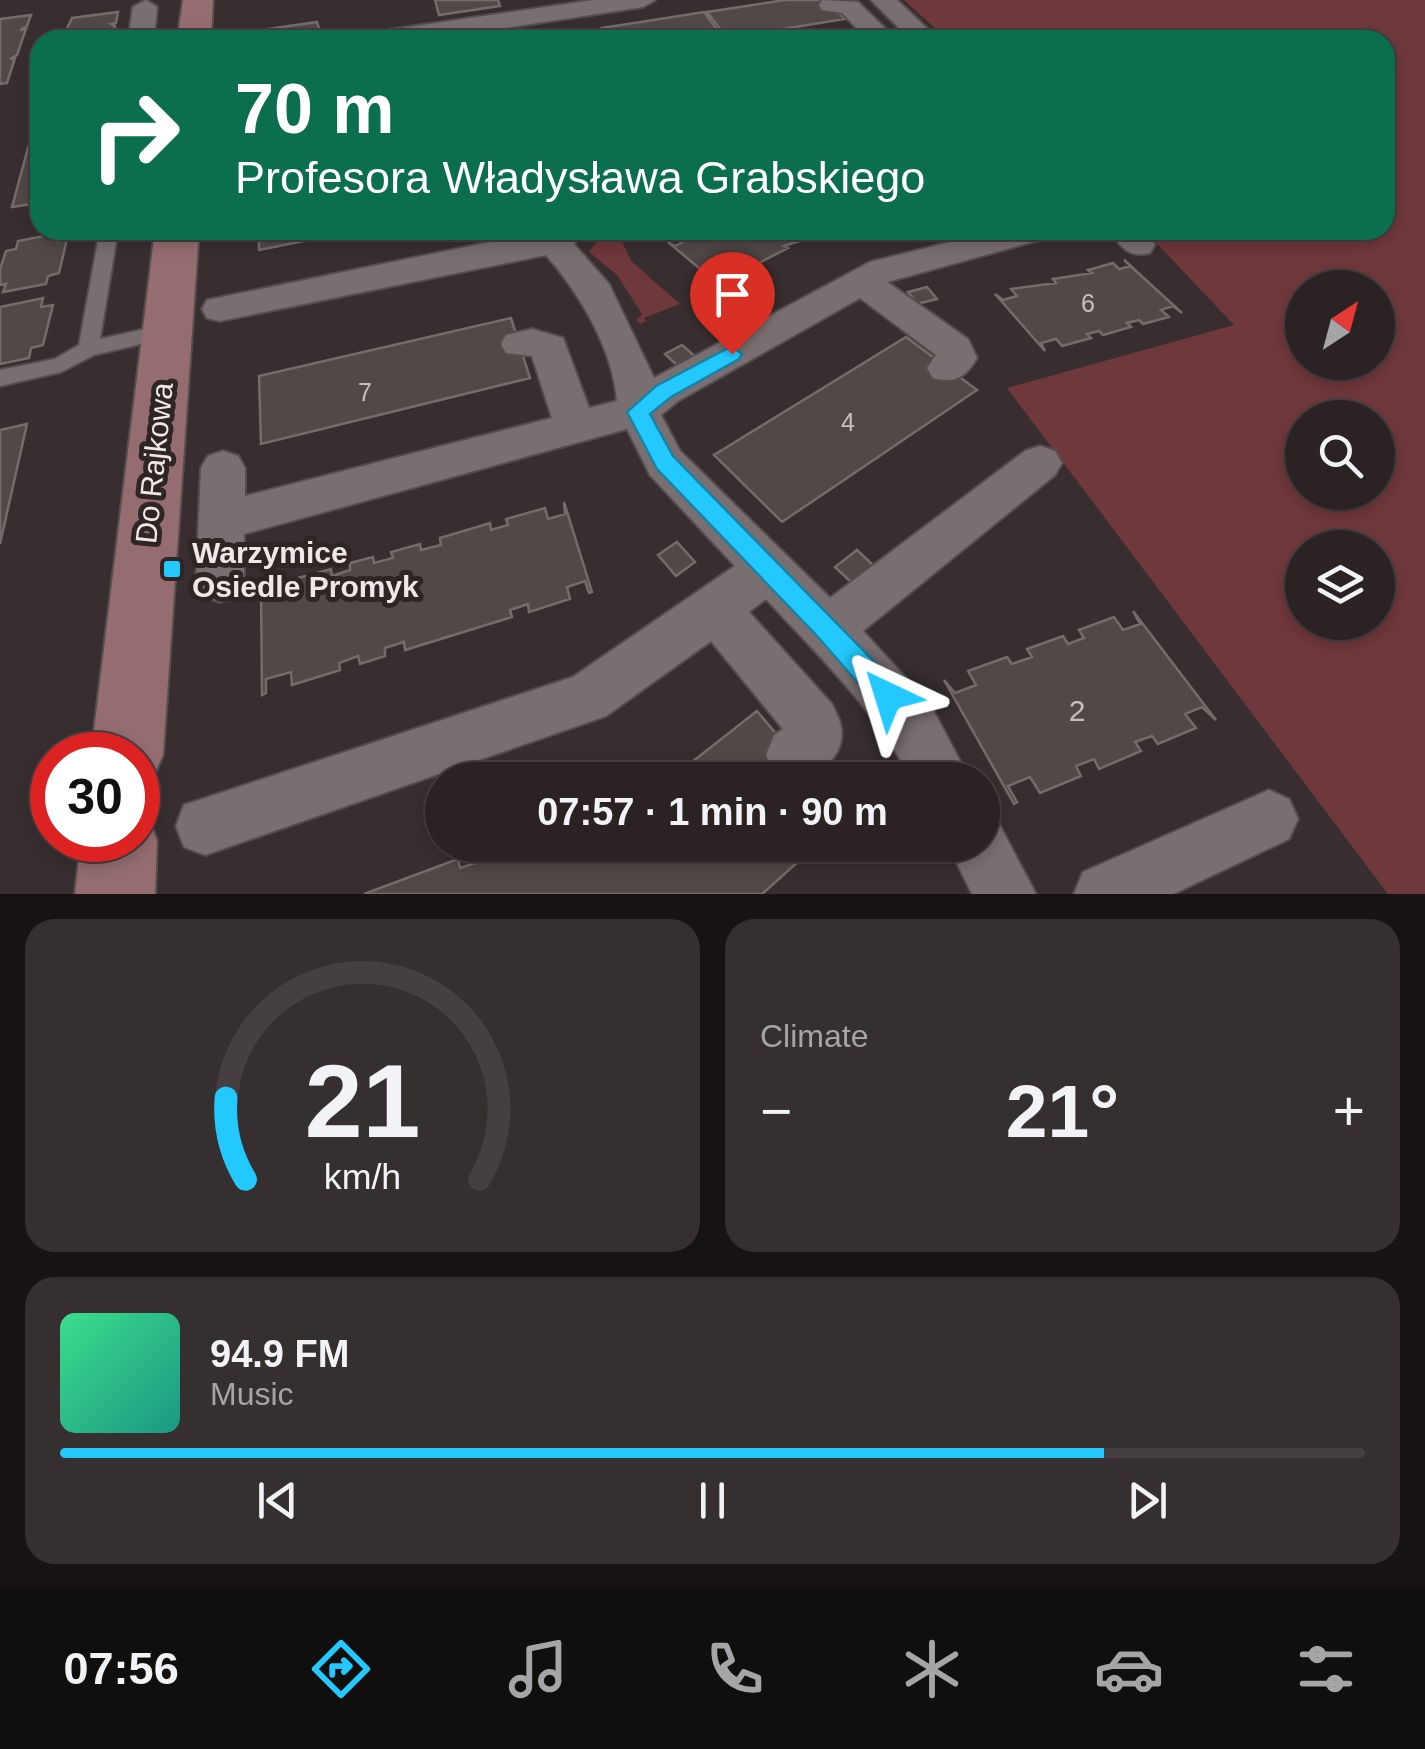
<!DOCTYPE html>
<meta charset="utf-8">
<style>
:root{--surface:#2a2223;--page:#362f30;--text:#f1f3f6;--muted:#a5a4a6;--line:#463f41;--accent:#23c9fe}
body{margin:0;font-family:Helvetica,sans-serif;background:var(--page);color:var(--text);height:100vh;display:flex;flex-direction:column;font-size:38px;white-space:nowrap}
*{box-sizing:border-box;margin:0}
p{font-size:32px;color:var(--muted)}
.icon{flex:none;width:55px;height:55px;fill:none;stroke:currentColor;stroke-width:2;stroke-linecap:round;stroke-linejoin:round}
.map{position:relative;height:894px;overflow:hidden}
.sheet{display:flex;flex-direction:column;gap:25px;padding:25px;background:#171313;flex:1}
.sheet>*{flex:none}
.top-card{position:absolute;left:30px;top:30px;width:1365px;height:210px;border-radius:30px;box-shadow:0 5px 15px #0003,0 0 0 2px var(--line);background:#0b6e4f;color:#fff;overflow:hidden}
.needle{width:65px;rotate:36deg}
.tools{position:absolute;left:1285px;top:270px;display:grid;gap:20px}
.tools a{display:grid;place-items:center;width:110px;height:110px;border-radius:50%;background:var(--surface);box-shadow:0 5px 15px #0003,0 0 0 2px var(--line);font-size:50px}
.speed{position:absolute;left:30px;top:732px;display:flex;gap:20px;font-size:50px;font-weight:700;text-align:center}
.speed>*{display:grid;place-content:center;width:130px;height:130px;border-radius:50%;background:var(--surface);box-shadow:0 5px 15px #0003,0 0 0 2px var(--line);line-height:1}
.speed .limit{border:15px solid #d22;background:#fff;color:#111}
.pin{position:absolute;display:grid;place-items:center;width:85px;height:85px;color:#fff;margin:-102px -42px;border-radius:50% 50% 50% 0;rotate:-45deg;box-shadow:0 0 10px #0007}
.pin .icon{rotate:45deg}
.me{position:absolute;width:110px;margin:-55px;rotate:319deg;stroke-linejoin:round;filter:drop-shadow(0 0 8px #0008)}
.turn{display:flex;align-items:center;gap:35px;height:210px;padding:0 40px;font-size:45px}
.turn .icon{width:130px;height:130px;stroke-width:2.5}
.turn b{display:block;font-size:70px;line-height:85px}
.big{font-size:75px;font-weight:700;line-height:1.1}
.sheet .card{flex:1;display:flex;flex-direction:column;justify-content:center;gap:15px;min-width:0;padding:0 35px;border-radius:30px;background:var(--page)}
.sheet .dial{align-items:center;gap:0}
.dial svg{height:260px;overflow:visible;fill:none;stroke:var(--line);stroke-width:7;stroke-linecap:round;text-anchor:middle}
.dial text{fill:var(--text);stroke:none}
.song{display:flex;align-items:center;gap:30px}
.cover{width:120px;height:120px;border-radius:15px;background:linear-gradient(135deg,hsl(150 70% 55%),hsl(170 70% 35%))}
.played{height:10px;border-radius:5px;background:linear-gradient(90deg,var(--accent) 80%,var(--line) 80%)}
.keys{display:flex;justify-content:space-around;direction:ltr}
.heat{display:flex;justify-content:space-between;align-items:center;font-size:55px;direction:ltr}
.sheet .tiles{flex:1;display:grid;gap:25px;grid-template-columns:1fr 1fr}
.card:last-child{grid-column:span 2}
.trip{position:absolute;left:425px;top:762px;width:575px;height:100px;border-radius:50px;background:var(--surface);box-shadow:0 5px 15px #0003,0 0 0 2px var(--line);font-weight:700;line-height:100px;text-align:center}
.menu{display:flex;height:160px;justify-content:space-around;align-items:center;background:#110e0e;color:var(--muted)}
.menu .icon{width:70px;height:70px}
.menu .selected{color:var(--accent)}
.menu b{font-size:45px;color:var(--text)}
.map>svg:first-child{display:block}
</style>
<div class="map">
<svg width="1425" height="894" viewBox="0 0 1425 894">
<rect width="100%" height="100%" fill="#382e2f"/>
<path fill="#6f383c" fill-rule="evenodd" d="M904,0H1425V894H1388L1007,388L1234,325L1144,230H1385V40H948ZM1302,288H1378V362H1302ZM1302,418H1378V492H1302ZM1302,548H1378V622H1302Z
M603,230H628L622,241L631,261L680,304L644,318L646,321L640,324L637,320L642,314L617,275L589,252L596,243L592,236Z"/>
<path fill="#524848" stroke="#766b6b" stroke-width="2.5" d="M435,0H498L500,6L439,15Z
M785,0H826L845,19L727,38L707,12Z
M118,12L116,23L111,24L115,26L112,40L62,39L72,18Z
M704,12L724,39L608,40L602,28Z
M31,15L27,26L20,30L26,29L17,55L10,59L15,58L7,83L0,84V19Z
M317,22L320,32L254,40V31Z
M40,117V203L12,207L28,148Z
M259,230H360L259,250Z
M692,230H832L833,233L804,236L806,239L784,246L788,248L730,278L724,272L714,277L718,284L668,242L675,246L685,241L680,236Z
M59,233L57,241L67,239L59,273L48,276L46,284L3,292L6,284L0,285V269L6,251L16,249L18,241Z
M1124,260L1182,313L1173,306L1161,310L1169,317L1143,324L1139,320L1127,323L1131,327L1103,335L1099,331L1087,334L1091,338L1062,346L1056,339L1041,343L1045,351L995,294L1003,300L1017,296L1011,289L1056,283L1053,279L1092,273L1088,270L1113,263L1119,269L1131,266Z
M927,287L937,299L917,304L908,292Z
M43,298L41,307L53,305L43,345L31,348L29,358L0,364V307Z
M511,318L530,378L261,444L259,376Z
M906,337L977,390L782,522L714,455Z
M682,345L697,358L680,368L665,354Z
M27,424L0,544V430Z
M564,502L592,592L589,593L585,581L567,587L570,599L529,612L528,604L510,610L512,617L405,650L404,642L385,648V656L360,664L358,656L339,663L340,670L292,685L291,672L266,679V693L262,695L261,589L264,600L288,594L287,581L331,569L332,576L350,570V563L373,557L374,563L393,558L391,552L420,544L421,550L441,545L440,538L490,523L491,530L508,525L506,519L545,508L548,519L565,514Z
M677,542L695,562L676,576L658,555Z
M857,550L875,567L853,584L835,567Z
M1133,611L1216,720L1202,707L1185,714L1196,728L1158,744L1152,736L1135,742L1141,751L1099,769L1094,759L1076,766L1081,776L1040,793L1030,777L1008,786L1017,802L1014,804L944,680L955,693L976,685L968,671L1007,657L1012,664L1032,657L1027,649L1063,636L1068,644L1084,638L1079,630L1114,617L1123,630L1140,624Z
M757,711L815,780H669Z
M496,845H817L762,894H364L458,859L460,868L475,863L491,857L490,847Z"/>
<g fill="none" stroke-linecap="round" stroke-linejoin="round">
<defs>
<path id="lane" d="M100,230H118L100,339L168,324L178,331L175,336L94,355L61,372L0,386V370L55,359L79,345Z"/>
<path id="street" d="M146,0L157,7L154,40H128L133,7Z
M594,0H655L643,7L425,40H361L374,32Z
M822,0L858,2L892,35L903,32L871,0H897L935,36L932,40H868L842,13L822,10L819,5Z
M549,230H585L574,244L609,284L654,378L870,262L998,230H1056L1051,237L887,282L968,339L977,358C966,377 954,384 933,378L927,368L936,355L860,298L678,401L661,415L680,451L830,598L1025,451L1040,446L1055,451L1062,463L1055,475L863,631L930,704L970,780H912C875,710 819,656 766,599L749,612L832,704C835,711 840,719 841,727C847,763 804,787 774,775L766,755L774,735L783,729L711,641L606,716L205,855L184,847L176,826L184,805L573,677L735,566L650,475L627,429L244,534V581L237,596L220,602L203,596L196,581L201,468L208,456L223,451L238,456L245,468V496L552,418L532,356L506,353L501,344L506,335L532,329L563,338L589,408L617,401C613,349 580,294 546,255L220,321L207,318L202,309L207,300Z
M1109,230H1144L1155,245L1150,253C1128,258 1121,247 1109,230Z
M1269,790L1289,799L1298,819L1289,839L1173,894H1074L1083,872Z
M982,817L999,824L1036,894H972L948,845H982Z"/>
<path id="secondary" d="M183,0H213L211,40H177Z
M155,230H199L163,755L152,780L138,786V755H91Z
M138,810L146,813L157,840L155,894H75L81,840H138Z"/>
</defs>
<use href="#lane" stroke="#554d4d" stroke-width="4"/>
<use href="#street" stroke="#554d4d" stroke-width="4"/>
<use href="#secondary" stroke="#554d4d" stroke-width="4"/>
<use href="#lane" fill="#7a6f70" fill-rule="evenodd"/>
<use href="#street" fill="#7a6f70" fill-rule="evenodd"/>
<use href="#secondary" fill="#956d70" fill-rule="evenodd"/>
</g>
<path fill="#23c9fe" stroke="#1783a5" stroke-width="2.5" d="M732,346L742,354L739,359L671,397L650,414L673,456L898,686L902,696L898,705L888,709L877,705L818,637L657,469L627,412L656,386Z"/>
<rect fill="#23c9fe" stroke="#2e2525" stroke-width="4" x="162" y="559" width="20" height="20" rx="5"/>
<g text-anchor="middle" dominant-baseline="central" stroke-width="10" stroke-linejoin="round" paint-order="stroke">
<g font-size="25" fill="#c7c0c0">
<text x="1088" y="303">6</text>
<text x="365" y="392">7</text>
<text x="848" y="422">4</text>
</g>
<g font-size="30" fill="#eee8e8" stroke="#2e2525">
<text transform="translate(154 463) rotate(-84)">Do Rajkowa</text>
</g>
<g font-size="30" font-weight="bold" fill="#eee8e8" stroke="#2e2525" text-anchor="start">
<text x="192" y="552">Warzymice<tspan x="192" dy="34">Osiedle Promyk</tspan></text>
</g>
<g font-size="30" fill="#c7c0c0">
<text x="1077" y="710">2</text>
</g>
</g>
</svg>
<div class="tools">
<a><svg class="needle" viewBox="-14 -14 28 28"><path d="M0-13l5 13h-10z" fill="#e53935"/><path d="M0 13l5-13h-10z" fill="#a5a4a6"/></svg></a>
<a><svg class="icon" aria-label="search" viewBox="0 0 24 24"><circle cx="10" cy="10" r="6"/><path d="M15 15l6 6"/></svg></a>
<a><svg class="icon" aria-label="layers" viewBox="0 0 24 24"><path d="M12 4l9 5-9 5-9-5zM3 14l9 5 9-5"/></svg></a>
</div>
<div class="speed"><div class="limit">30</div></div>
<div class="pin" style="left:732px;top:354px;background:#d93025"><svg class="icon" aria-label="arrive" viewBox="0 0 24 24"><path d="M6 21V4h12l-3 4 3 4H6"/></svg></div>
<svg class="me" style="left:888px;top:696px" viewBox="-20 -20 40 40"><path d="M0-17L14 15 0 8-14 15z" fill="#23c9fe" stroke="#fff" stroke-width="4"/></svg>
<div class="trip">07:57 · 1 min · 90 m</div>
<div class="top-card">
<div class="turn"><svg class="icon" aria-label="right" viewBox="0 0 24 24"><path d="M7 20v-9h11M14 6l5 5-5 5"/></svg><div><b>70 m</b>Profesora Władysława Grabskiego</div></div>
</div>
</div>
<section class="sheet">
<div class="tiles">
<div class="card dial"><svg viewBox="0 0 100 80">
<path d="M14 69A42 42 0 1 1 86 69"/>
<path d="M14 69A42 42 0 0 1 8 44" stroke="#23c9fe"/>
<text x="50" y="56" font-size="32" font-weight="700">21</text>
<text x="50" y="72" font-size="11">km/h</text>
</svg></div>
<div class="card"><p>Climate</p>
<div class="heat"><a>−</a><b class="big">21°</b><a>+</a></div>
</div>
<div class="card">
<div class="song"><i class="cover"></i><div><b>94.9 FM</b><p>Music</p></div></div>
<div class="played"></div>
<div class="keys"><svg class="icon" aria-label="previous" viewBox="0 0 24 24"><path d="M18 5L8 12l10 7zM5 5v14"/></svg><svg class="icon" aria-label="pause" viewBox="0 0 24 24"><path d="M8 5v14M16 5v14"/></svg><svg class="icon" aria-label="next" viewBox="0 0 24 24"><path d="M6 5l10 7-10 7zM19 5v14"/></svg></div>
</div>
</div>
</section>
<nav class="menu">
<b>07:56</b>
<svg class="icon selected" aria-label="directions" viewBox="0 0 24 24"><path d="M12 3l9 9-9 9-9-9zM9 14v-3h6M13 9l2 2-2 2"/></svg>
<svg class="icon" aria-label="music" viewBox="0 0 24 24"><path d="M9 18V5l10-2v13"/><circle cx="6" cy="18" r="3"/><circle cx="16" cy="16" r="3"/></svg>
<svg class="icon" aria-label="phone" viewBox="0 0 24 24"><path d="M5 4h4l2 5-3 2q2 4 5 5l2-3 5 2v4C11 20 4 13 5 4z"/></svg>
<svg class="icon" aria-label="climate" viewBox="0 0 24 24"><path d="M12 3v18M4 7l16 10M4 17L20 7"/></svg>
<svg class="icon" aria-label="car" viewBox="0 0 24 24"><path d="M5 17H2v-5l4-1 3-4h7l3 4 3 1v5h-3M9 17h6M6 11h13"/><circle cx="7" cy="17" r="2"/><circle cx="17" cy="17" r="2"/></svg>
<svg class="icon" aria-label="filters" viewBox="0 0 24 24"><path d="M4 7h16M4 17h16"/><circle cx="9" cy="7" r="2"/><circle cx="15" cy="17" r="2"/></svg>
</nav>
